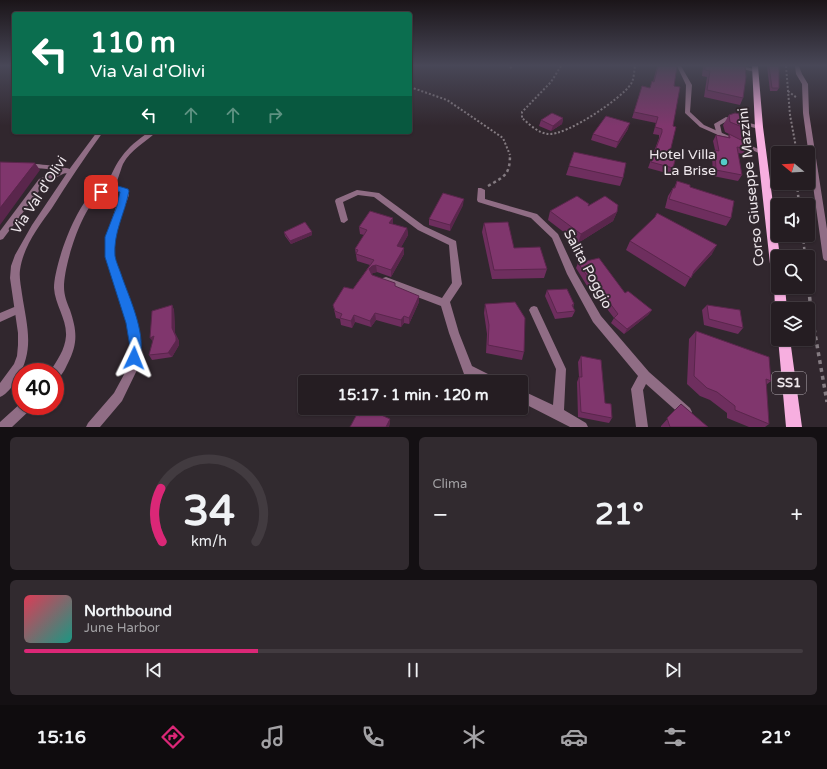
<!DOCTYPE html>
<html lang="it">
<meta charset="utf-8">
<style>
:root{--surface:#251d22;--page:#312a2f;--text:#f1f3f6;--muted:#a3a2a5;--line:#423b40;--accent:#db2777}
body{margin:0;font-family:"Varela Round",sans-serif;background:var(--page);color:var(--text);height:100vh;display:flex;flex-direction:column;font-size:15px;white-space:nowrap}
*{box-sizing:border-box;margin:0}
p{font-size:13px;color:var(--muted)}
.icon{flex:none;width:22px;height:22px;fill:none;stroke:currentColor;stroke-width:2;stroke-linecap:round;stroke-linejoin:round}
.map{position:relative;height:427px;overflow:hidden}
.drawer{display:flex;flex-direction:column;gap:10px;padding:10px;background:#141013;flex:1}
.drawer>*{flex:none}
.hud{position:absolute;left:12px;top:12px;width:400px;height:122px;border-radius:4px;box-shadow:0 1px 3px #0004,0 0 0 1px var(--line);background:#0b6e4f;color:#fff;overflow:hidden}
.needle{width:26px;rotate:288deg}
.fabs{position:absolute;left:771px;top:146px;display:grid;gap:8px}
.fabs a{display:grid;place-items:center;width:44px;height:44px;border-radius:4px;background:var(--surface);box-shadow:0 1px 3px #0004,0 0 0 1px var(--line);font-size:20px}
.speed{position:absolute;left:12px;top:363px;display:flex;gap:8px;font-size:20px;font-weight:700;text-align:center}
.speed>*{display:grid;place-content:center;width:52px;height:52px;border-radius:50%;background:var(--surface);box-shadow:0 1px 3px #0004,0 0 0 1px var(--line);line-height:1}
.speed .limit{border:6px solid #d22;background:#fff;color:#111}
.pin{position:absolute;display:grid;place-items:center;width:34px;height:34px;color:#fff;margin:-17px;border-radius:8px;box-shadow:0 2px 6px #0006}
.me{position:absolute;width:44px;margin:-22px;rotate:2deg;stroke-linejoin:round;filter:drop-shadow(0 0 3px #0008)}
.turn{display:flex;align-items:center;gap:14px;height:84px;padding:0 12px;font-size:18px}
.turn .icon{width:52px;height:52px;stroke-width:2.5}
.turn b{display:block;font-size:28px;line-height:34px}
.lanes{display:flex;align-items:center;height:38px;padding:0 12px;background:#0003;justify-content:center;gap:20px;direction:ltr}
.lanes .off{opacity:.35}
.big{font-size:30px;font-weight:700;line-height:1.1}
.drawer .widget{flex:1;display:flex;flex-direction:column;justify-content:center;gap:6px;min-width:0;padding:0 14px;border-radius:6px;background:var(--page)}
.drawer .dial{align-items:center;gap:0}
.dial svg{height:104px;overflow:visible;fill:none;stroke:var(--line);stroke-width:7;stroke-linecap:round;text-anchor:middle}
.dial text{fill:var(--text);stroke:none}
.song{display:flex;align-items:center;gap:12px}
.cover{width:48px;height:48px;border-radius:6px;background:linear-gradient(135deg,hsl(350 70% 55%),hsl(170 70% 35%))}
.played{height:4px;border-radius:2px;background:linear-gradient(90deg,var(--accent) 30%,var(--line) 30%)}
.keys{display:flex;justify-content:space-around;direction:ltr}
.heat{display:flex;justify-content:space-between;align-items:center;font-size:22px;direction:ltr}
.drawer .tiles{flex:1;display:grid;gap:10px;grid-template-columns:1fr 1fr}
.widget:last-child{grid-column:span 2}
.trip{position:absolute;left:298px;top:375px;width:230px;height:40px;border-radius:4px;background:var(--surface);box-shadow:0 1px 3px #0004,0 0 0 1px var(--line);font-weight:700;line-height:40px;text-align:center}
.dock{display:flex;height:64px;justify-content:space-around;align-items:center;background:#0f0c0e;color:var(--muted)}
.dock .icon{width:28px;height:28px}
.dock .current{color:var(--accent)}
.dock b{font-size:18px;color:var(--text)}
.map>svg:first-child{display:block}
</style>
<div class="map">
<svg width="827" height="427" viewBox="0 0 827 427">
<rect width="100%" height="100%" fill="#31272e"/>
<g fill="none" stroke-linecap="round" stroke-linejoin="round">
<path stroke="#847b81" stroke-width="2" stroke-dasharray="2 2" stroke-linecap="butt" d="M561,66L551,82L522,112V118C529,124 538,133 548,134C566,136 621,99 631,84C634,79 634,72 635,66
M786,66L790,115L797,153
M510,68L513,66
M410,87L447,100L503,138L510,155
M788,91L797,98"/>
<path stroke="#847b81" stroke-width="2.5" stroke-dasharray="3 3" stroke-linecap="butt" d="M797,183L799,205
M488,186C505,176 510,175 510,154
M803,235L805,257"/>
<path stroke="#847b81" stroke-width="3.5" stroke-dasharray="4 4" stroke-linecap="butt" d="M808,281L811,311L827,402"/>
<path fill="#906d85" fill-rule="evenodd" d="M734,66H742L758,70L755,72L734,67Z
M726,117L761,126L762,127L759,129L727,121L720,125L722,134L721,135H717L714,124Z
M149,132H156C145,143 131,149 123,164C120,171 116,189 110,191H107L106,189C115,162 125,148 149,132Z
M62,169H68L69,171L45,183L3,239L0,240V231L39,179Z
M19,305L22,306L24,309L22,312L0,322V313Z"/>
<path fill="#906d85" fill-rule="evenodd" d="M677,66H681L692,85L690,112L704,125L765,152L766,153L765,154H761L700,127L685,113L686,85Z
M795,66H799L802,74L808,84L809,113L827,229V261L824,260L823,258L803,113L802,84L796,74Z
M24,164C32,163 70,167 75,171C67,177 55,170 47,169C40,168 33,168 27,168H24L23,166Z
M478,188H481L485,190V199L537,214L558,234L576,273L601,316L649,372L690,408L692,412L690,416L686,418L682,416L646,384L643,390L648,427H636L631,389L638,376L593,322L567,274L552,238L531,218L478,202L477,200Z
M357,190L379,193L424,226L456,241L462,284L450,302L459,333L472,366L496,378L498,382H481L464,374L449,333L441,306L383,284L381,281L383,278L386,277L442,298L452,283L449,245L418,230L374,197L358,195L343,202L348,220L344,223L341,222L335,201L336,199Z
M534,306L537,307L566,369L564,410L586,423L588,427H570L521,402V390L553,405L556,369L529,310L531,307Z"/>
<path fill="#906d85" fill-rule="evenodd" d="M97,132H103C85,157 68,182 52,208C39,226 23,247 20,270C19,278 21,286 22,294C27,327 35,349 17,379C13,386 7,394 0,397V383L14,364L17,356L18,345V333L10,278L11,266L15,255L32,225L71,167Z
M113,187L124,188L129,191V195L114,237V257L137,323L141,347L137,370L122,401L100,427H86L88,423L114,393L127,369L131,347L127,323L106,257V237L121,192C113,191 105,191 98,197C81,211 64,265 64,287C64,295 67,303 70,310C77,331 78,343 68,363C65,369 62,377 55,379V372H50C57,360 65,350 66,336C67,319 55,305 54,288C54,266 75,207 93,193C98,189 106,187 113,187Z
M21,403V406H32L30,410L12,427H0V422Z"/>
<path fill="#f7afe0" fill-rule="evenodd" d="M752,66H758L763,127L780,257H778V287H785L787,309H778V313L775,309L774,285L772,282L755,127Z
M778,338L790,339L802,427H786Z"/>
</g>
<path fill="#6e2e5e" d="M657,66H677L674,86L673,126L670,152L673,168L670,174L648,168L659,138V135L653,134L656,123L632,118L642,86L650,88L652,81L653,82Z
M703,66H745L743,98L740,105L704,97L707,77L702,76Z
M767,66H779V88L777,91H770Z
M729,115L747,129L741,140L746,149L743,154L738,153L742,175L738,181L713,176L712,155L715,150L713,141L716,135L728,137L729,134L731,135L725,132L723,125Z
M563,118L562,124L551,131L539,126L541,120Z
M628,129L616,148L591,140L593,134Z
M569,166L623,178L620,186L566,175Z
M677,181L690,187L731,218L726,226L665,208L668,196L673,188H674Z
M463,205L450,231L429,225V219Z
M588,206L617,212L613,221L578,243L548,220L550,211Z
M484,223L514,248L547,269L544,278L492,279L482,232Z
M393,224L407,228L408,235L401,247L404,248V254L391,277L377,272L373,273L371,274L395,287L419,302L409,324L404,323L401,327L376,320L371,327L355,322L352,328L341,325L340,319L336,318L333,305L353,289L370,265L357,261L355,249L364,235L360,234L359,227Z
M284,232L312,235L291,244L285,236Z
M630,241L712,254L691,276L685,287L626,250Z
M578,263L652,310L648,315L624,334L611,323L614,318L591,288L589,289L576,268Z
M547,290L574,304L573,308L575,311L572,317L555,319L545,296Z
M485,304L524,352L522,360L486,353L487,334L484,313Z
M172,305L174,310L175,333L179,341V345L172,357L152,360L149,355Z
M707,305L743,328L738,334L704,325L702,310Z
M696,331L771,381L766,385L769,424L765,427H749L727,418V413L710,400L700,396L687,384L689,339Z
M581,356L612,418L609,423L578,417L577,382L579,377L578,362Z
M681,404L708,427H661V426Z"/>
<path fill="#5a264c" d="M563,118L562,124L551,131L553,126Z
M630,123L628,129L616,148L618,142Z
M35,163L40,170L0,225V208Z
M464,199L463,205L450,231V225Z
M617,212L613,221L578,243L581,234Z
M393,218V224L389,223Z
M407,228L408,235L398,253L397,246Z
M312,232V235L291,244L290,241Z
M717,245L712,254L690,278L694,271Z
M404,248V254L391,277V270Z
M376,265L377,272L373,273L370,276L369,269L372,266Z
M594,282L591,288L589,289L592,283Z
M419,296V302L409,324V318Z
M172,305L174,310L175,333L179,341V345L172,357L168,353Z
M652,310L648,315L624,334L627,329Z
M375,313L376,320L371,327L370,321Z
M354,315L355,322L352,328L351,321Z
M404,316V323L401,327V320Z
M154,336L153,342L150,338Z
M390,419V424L389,427H386Z"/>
<path fill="#80366d" stroke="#5a264c" d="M658,66H677L674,86L680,87L673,126L676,127L670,152L677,153L673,168L651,162L662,132V129L655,127L658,117L634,112L642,86L650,88L652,81L654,82Z
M705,66H745L746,77L743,98L707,90L710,71L705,70Z
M769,66H779V88H772Z
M552,113L563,118L553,126L541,120Z
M735,113L745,115L747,129L730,122L729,115Z
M606,116L630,123L618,142L593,134Z
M729,134L745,142L746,149L737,147L742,175L716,170L715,150L719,151L716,135L730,138Z
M574,152L626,163L623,178L569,166Z
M0,162L35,163L0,208Z
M677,181L690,185V187L734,201L731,218L669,199L673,188H675Z
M443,193L464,199L450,225L429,219Z
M577,196L589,204L588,206L605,196L618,205L617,212L581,234L550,211Z
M370,211L393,218L389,223L407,228L397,246L404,248L391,270L376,265L372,266L369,269L372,275L395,283V286L419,296L409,318L404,316L401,320L375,313L370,321L354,315L351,321L340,318L342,314L335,311L333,305L344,287L353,289L374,260L356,254L358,250L355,249L367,230L359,227Z
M657,213L717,245L694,271L691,278L630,241L655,217Z
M305,222L312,232L290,241L284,232Z
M508,222L514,248L540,247L547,269L494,270L484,223Z
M599,258L625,293L628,291L652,310L627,329L614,318L618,314L594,282L592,283L578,263Z
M567,289L574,304L572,305L575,311L557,313L547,290Z
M515,302L525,318L524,352L488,345L489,325L485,304Z
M172,305V328L176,337V341L168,353L149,355L154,336L150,338L152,311Z
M707,305L740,310L743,328L709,319Z
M696,331L769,357L771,381L766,379L769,424L735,410V406L717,392L707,388L694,376Z
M581,356L601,360L605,403L611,404L612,418L581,412L579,377H582Z
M681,404L708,427H670L667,418Z
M364,408H366L390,419L386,427H350L357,414L360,416Z"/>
<linearGradient id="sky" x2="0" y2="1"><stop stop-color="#1b1519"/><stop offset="0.52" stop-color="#484757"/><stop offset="1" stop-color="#484757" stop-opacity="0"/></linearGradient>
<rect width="827" height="126" fill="url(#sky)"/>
<path fill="#1a73e8" stroke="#114b97" d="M118,186L128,189L129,191C125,213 113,233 115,256C116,262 119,268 121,274C129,298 149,338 138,362L134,364L130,362L128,358L130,347L126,323L105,257V237L117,206L120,192L118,191L101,194L97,192L98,190Z"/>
<circle fill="#53cdc9" stroke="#31272e" stroke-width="1.5" cx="724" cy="162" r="4"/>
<g text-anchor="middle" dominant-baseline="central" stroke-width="4" stroke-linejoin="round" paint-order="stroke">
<rect fill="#31272e" stroke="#b5adb3" stroke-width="1" x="772" y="372" width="34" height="22" rx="3"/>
<g font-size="13" font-weight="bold" fill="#eee7ec">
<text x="789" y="383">SS1</text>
</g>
<g font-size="14" fill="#eee7ec" stroke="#31272e" text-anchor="end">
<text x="716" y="154">Hotel Villa<tspan x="716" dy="16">La Brise</tspan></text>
</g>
<g font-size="14" fill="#eee7ec" stroke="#31272e">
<text transform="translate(751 187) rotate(-96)">Corso Giuseppe Mazzini</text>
<text transform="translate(39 195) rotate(-57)">Via Val d'Olivi</text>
<text transform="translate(588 269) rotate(62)">Salita Poggio</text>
</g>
</g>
</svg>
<div class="fabs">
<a><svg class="needle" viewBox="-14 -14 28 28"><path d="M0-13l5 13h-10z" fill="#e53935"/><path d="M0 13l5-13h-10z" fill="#a3a2a5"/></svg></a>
<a><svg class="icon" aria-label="sound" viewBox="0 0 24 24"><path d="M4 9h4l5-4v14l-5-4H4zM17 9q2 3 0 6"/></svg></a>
<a><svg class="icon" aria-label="search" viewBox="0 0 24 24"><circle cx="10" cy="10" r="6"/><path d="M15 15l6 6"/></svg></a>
<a><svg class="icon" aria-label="layers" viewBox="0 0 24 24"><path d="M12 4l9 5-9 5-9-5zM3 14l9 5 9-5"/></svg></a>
</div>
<div class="speed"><div class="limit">40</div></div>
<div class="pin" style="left:101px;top:192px;background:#d93025"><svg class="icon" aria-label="arrive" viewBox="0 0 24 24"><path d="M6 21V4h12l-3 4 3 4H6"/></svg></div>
<svg class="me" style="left:134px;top:358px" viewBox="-20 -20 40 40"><path d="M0-17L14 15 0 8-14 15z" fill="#1a73e8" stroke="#fff" stroke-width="4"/></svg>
<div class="trip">15:17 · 1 min · 120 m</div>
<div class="hud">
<div class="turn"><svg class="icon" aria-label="left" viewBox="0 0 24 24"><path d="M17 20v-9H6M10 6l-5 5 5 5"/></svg><div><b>110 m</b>Via Val d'Olivi</div></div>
<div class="lanes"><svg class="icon" aria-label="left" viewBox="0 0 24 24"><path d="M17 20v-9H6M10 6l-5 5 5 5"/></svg><svg class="icon off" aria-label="ahead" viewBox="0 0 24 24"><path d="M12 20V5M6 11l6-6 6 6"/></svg><svg class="icon off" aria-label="ahead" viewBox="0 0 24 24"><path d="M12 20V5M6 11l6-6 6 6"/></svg><svg class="icon off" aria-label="right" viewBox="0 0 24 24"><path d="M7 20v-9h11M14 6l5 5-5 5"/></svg></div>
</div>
</div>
<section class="drawer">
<div class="tiles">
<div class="widget dial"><svg viewBox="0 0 100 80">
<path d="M14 69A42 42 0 1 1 86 69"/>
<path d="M14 69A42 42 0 0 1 13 28" stroke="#db2777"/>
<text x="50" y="56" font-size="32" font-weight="700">34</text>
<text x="50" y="72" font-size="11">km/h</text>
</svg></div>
<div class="widget"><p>Clima</p>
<div class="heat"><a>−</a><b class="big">21°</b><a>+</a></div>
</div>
<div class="widget">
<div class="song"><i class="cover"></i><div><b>Northbound</b><p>June Harbor</p></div></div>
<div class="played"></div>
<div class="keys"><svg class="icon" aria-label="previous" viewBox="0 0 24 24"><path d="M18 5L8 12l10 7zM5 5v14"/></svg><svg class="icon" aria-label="pause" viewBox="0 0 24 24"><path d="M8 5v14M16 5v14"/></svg><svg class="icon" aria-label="next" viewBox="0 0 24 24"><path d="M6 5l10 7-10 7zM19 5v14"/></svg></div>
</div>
</div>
</section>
<nav class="dock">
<b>15:16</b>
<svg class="icon current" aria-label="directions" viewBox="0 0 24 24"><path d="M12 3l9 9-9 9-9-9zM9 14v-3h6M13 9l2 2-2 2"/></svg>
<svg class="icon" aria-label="music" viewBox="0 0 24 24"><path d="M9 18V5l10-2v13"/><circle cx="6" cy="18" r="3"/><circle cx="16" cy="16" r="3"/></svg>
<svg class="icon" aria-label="phone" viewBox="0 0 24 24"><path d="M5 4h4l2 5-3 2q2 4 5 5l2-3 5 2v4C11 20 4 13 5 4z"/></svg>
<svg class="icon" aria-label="climate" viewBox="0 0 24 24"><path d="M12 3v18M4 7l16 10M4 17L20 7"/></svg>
<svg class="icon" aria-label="car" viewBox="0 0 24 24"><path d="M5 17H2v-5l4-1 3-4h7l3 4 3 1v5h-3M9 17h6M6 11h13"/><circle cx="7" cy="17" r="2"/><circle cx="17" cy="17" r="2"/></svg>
<svg class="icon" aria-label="filters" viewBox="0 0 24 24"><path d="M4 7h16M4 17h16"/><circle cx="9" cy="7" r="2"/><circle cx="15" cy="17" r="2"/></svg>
<b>21°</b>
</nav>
